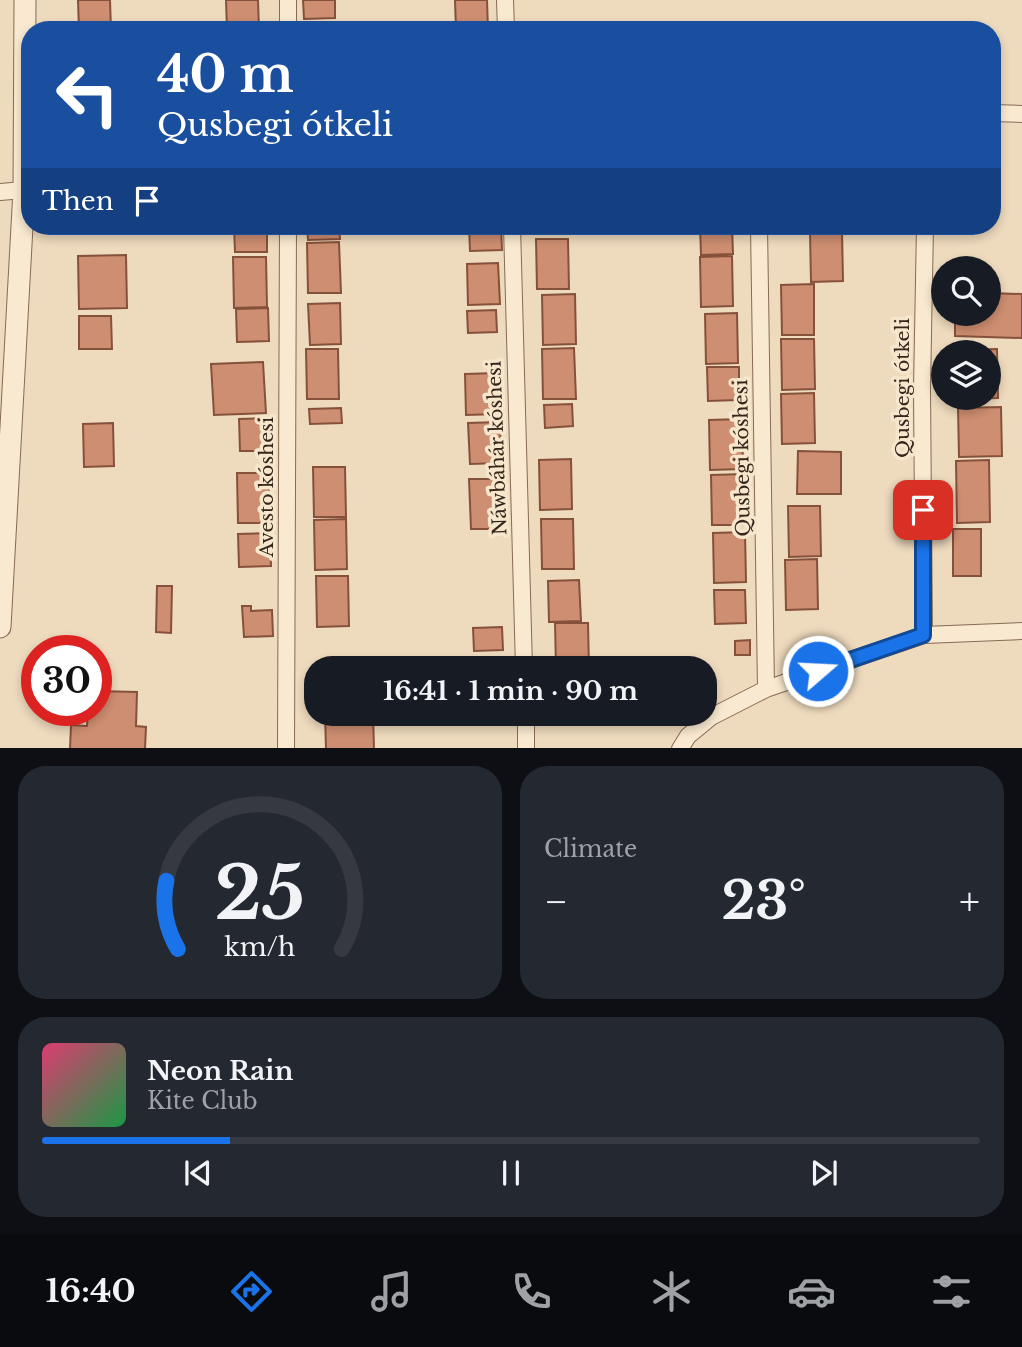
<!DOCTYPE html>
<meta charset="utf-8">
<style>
:root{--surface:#171b24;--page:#242831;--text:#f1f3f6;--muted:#9ea1a6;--line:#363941;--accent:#1a73e8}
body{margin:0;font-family:"Libre Baskerville",serif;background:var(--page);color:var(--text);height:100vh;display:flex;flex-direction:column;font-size:26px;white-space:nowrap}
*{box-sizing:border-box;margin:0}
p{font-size:23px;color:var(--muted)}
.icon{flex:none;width:38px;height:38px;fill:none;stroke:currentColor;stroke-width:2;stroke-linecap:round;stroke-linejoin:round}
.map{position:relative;height:748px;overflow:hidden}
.details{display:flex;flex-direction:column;gap:18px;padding:18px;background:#0d0f14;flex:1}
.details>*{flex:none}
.hud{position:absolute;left:21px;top:21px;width:980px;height:214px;border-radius:28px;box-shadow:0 4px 10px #0003;background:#1a4fa0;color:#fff;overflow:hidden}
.tools{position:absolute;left:931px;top:256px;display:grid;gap:14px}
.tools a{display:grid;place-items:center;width:70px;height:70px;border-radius:50%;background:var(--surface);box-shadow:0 4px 10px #0003;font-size:35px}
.speed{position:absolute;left:21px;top:635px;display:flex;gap:14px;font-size:35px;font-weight:700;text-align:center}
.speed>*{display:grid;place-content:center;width:91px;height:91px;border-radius:50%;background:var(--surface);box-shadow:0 4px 10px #0003;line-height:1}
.speed .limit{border:10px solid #d22;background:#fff;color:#111}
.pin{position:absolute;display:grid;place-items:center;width:60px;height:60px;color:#fff;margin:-30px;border-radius:14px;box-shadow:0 4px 10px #0006}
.me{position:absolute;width:77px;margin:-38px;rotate:71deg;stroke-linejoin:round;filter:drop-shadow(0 0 5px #0008)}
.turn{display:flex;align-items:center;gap:24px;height:147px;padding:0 21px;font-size:32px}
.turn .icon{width:91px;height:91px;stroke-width:2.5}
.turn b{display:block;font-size:49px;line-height:60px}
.then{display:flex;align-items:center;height:66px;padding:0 21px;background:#0003;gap:14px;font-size:26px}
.big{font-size:52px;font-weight:700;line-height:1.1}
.details .card{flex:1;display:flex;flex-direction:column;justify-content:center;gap:10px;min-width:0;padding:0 24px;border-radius:28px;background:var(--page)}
.details .dial{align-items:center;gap:0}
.dial svg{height:182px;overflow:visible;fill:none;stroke:var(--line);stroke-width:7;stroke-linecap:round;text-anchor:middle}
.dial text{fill:var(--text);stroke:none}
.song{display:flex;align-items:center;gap:21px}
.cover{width:84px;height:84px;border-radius:10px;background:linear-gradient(135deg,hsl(340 70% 55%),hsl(140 70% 35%))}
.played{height:7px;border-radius:4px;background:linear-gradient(90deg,var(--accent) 20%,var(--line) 20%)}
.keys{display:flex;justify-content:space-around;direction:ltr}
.heat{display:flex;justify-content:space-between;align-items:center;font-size:38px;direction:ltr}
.details .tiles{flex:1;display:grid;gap:18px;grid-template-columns:1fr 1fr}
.card:last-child{grid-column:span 2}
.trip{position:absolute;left:304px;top:656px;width:413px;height:70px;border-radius:28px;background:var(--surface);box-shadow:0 4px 10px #0003;font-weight:700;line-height:70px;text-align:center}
.menu{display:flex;height:112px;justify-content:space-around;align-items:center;background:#090b0e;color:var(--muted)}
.menu .icon{width:49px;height:49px}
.menu .on{color:var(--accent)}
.menu b{font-size:32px;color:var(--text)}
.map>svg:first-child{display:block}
</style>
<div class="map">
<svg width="1022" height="749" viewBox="0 0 1022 749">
<rect width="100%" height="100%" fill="#eedabd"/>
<path fill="#ce8e71" stroke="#86513b" stroke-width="2" d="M78,0H110L111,30H79Z
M226,0H258L259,29L227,30Z
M303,0H335V18L304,19Z
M455,0H487L488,29L456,30Z
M335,24V30H302V25Z
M234,226H267V252H235Z
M307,226H339L340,239L308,240Z
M469,226H501L502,250L470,251Z
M700,226H732L733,254L701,255Z
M842,231L843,281L811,282L810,232Z
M536,239H568L569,289H537Z
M339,242L341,293H308L307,243Z
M126,255L127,308L79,309L78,256Z
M732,256L733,306L701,307L700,257Z
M233,257H266L267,307L234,308Z
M498,263L500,304L468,305L467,264Z
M814,284V335H782L781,285Z
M989,293L1022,294V338L955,336V313H989Z
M575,294L576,344L543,345L542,295Z
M340,303L341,344L310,345L308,304Z
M268,308L269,341L237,342L236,309Z
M496,310L497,332L468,333L467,311Z
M737,313L738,363L706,364L705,314Z
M79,316H111L112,349H79Z
M781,339H814L815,389L782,390Z
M574,348L576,399H543L542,349Z
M306,349H338L339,399H307Z
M997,349L998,398L956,399V397H989V352H954V350Z
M263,362L266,413L214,415L211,364Z
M707,367H739V400L708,401Z
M497,373L498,414L466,415L465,374Z
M814,393L815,443L782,444L781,394Z
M572,404L573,426L545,428L544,405Z
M1001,407L1002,456L959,457L958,408Z
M341,408L342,423L310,424L309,409Z
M271,418L272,451H240L239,419Z
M742,419L743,469L710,470L709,420Z
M500,422L501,463L470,464L468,423Z
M113,423L114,466L84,467L83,424Z
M798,451L841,452V494H797Z
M571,459L572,509L540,510L539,460Z
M989,460L990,522L957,523L956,461Z
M313,467H345L346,517H314Z
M237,473H269L270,523H238Z
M744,474L745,525H712L711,475Z
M469,479H502L503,529H471Z
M788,506H820L821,556L789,557Z
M346,519L347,569L315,570L314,520Z
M541,519H573L574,569H542Z
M953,529H981V576H953Z
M745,532L746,582L714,583L713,533Z
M270,533L271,566L239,567L238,534Z
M817,559L818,609L786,610L785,560Z
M316,576H348L349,626L317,627Z
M579,580L581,621L549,622L548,581Z
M157,586H172L171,633L156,632Z
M714,590H745L746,623L715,624Z
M242,606H251V611L272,610L273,636L244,637Z
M555,623H588L589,668H556Z
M502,627L503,650L474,651L473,628Z
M750,640V655H735V641Z
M505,660V668H473L472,661Z
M373,666V668H325V667Z
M96,691L137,692L136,726L146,727L145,749H70L71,725L87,726L88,710H96Z
M325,714H373L374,749H326Z"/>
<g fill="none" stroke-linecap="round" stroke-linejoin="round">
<defs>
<path id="minor" d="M505,0L506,30
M288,30V0
M992,113L1022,114
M0,192L24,190
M512,226L524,668
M759,226L766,689
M924,635L922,389L925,226
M526,714V749
M286,749L288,226
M680,749L688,736L711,717L766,689L924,635L1022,631"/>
<path id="tertiary" d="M0,627L24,190L25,0"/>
</defs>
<use href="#minor" stroke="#866b56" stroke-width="18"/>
<use href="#tertiary" stroke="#866b56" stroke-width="23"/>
<use href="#minor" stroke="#f9e9d0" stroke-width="16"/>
<use href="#tertiary" stroke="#f9e9d0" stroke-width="21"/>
</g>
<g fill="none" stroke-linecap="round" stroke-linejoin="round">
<defs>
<path id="route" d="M818,671L923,635V510"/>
</defs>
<use href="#route" stroke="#114b97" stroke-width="18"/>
<use href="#route" stroke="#1a73e8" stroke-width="12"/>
</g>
<g text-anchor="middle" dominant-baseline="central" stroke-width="7" stroke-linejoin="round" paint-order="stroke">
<g font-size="19" fill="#35251b" stroke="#f6e6cc">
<text transform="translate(902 388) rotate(-90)">Qusbegi ótkeli</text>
<text transform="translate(497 448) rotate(-92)">Náwbáhár kóshesi</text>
<text transform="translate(742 458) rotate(-91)">Qusbegi kóshesi</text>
<text transform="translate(266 487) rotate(-90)">Avesto kóshesi</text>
</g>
</g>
</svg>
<div class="tools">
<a><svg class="icon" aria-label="search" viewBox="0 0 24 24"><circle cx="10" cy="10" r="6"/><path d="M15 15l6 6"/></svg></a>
<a><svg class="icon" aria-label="layers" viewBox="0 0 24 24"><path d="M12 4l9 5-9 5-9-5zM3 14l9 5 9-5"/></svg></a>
</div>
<div class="speed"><div class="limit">30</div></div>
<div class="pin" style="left:923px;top:510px;background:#d93025"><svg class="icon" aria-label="arrive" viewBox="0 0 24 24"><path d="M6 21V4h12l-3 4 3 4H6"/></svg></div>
<svg class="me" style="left:818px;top:671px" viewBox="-20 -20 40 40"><circle r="17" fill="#1a73e8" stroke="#fff" stroke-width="3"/><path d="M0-11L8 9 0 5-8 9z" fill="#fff"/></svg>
<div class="trip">16:41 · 1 min · 90 m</div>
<div class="hud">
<div class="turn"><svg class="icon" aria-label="left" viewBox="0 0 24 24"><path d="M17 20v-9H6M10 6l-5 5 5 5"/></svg><div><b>40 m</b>Qusbegi ótkeli</div></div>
<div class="then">Then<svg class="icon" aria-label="arrive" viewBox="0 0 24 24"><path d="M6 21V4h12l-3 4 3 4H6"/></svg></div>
</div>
</div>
<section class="details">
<div class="tiles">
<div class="card dial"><svg viewBox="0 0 100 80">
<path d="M14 69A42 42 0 1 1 86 69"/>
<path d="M14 69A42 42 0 0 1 9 39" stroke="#1a73e8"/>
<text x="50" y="56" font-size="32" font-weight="700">25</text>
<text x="50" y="72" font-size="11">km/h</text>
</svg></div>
<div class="card"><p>Climate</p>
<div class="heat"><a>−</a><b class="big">23°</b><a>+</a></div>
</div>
<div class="card">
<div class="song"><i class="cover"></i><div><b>Neon Rain</b><p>Kite Club</p></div></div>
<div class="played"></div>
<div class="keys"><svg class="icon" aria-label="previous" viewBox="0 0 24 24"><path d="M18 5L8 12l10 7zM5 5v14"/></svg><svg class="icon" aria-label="pause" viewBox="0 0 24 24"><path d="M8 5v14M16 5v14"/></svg><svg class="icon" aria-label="next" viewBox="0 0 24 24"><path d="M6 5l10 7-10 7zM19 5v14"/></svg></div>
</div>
</div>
</section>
<nav class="menu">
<b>16:40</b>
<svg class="icon on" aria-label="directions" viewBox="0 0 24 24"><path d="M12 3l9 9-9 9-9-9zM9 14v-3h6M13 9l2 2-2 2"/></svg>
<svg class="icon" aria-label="music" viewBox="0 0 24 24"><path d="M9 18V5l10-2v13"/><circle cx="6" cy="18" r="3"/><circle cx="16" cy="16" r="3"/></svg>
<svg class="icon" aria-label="phone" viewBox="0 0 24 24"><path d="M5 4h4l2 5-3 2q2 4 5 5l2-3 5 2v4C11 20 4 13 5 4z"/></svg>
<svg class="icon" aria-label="climate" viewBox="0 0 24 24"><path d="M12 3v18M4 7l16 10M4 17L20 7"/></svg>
<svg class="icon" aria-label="car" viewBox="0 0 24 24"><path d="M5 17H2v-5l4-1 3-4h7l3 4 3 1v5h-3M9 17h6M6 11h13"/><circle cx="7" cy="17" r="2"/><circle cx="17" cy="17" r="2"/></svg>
<svg class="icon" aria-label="filters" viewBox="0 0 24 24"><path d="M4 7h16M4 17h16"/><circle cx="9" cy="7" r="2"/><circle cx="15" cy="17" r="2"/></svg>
</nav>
